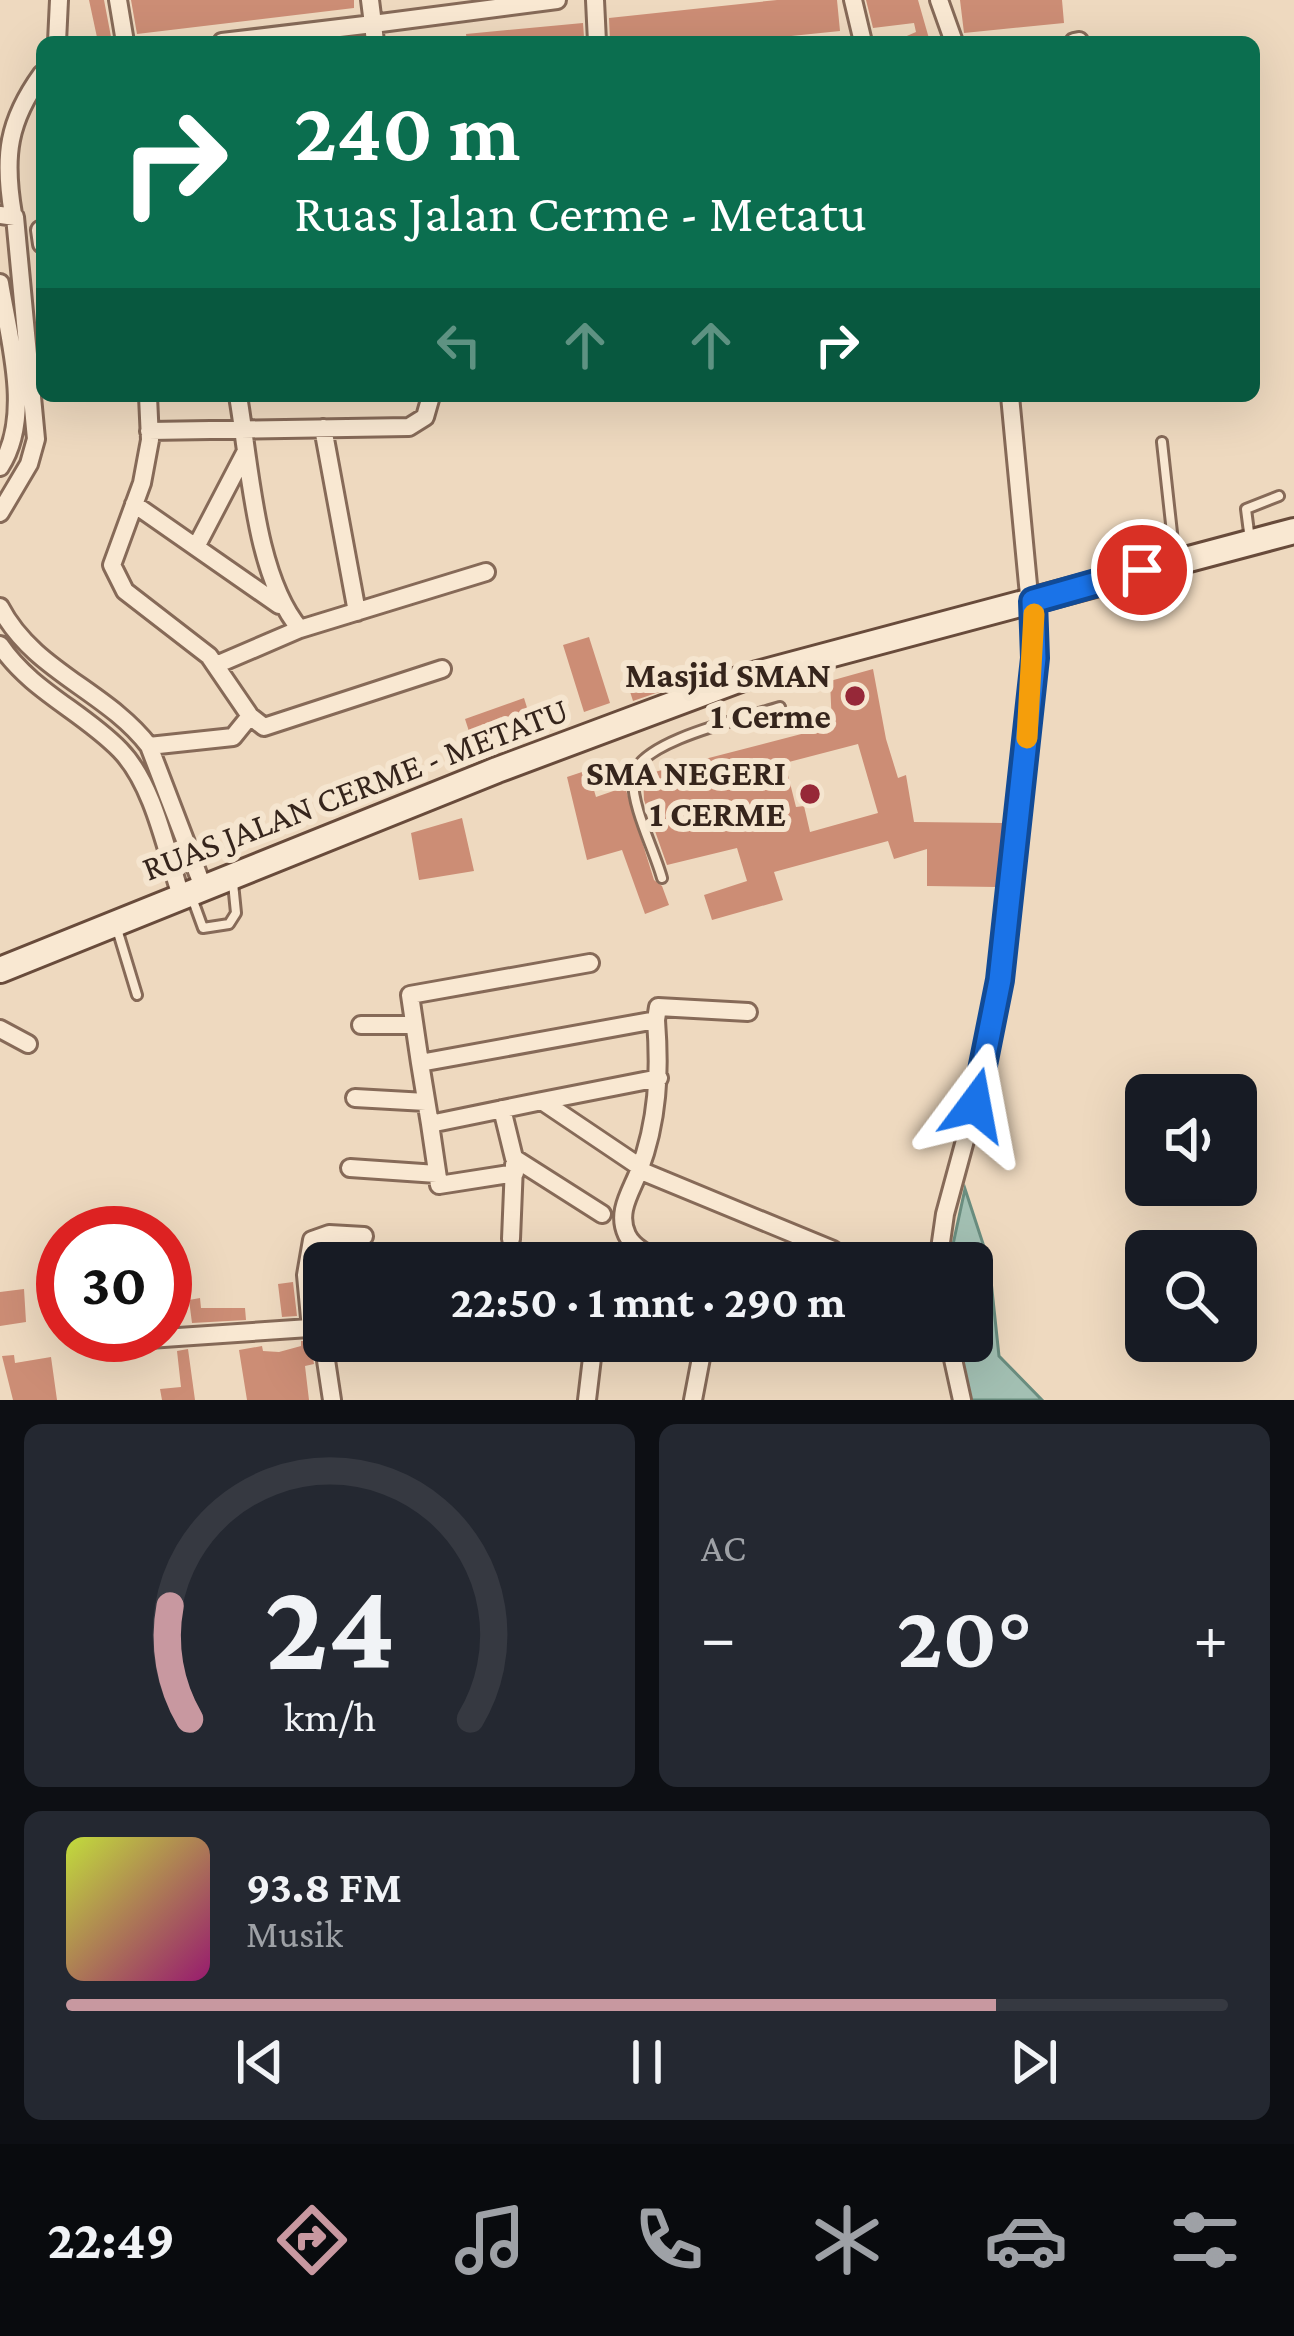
<!DOCTYPE html>
<html lang="id">
<meta charset="utf-8">
<style>
:root{--surface:#171b24;--page:#242831;--text:#f1f3f6;--muted:#9ea1a6;--line:#363941;--accent:#c898a0}
body{margin:0;font-family:"Crimson Pro",serif;background:var(--page);color:var(--text);height:100vh;display:flex;flex-direction:column;font-size:45px;white-space:nowrap}
*{box-sizing:border-box;margin:0}
p{font-size:39px;color:var(--muted)}
.icon{flex:none;width:66px;height:66px;fill:none;stroke:currentColor;stroke-width:2;stroke-linecap:round;stroke-linejoin:round}
.map{position:relative;height:1400px;overflow:hidden}
.drawer{display:flex;flex-direction:column;gap:24px;padding:24px;background:#0d0f14;flex:1}
.drawer>*{flex:none}
.guide{position:absolute;left:36px;top:36px;width:1224px;height:366px;border-radius:18px;box-shadow:0 12px 48px #0002;background:#0b6e4f;color:#fff;overflow:hidden}
.buttons{position:absolute;left:1125px;top:1074px;display:grid;gap:24px}
.buttons a{display:grid;place-items:center;width:132px;height:132px;border-radius:18px;background:var(--surface);box-shadow:0 12px 48px #0002;font-size:60px}
.speed{position:absolute;left:36px;top:1206px;display:flex;gap:24px;font-size:60px;font-weight:700;text-align:center}
.speed>*{display:grid;place-content:center;width:156px;height:156px;border-radius:50%;background:var(--surface);box-shadow:0 12px 48px #0002;line-height:1}
.speed .limit{border:18px solid #d22;background:#fff;color:#111}
.pin{position:absolute;display:grid;place-items:center;width:102px;height:102px;color:#fff;margin:-51px;border:6px solid #fff;border-radius:50%;box-shadow:0 3px 12px #0007}
.me{position:absolute;width:132px;margin:-66px;rotate:13deg;stroke-linejoin:round;filter:drop-shadow(0 0 9px #0008)}
.turn{display:flex;align-items:center;gap:42px;height:252px;padding:0 60px;font-size:54px}
.turn .icon{width:156px;height:156px;stroke-width:2.5}
.turn b{display:block;font-size:84px;line-height:102px}
.lanes{display:flex;align-items:center;height:114px;padding:0 60px;background:#0003;justify-content:center;gap:60px;direction:ltr}
.lanes .off{opacity:.35}
.big{font-size:90px;font-weight:700;line-height:1.1}
.drawer .card{flex:1;display:flex;flex-direction:column;justify-content:center;gap:18px;min-width:0;padding:0 42px;border-radius:18px;background:var(--page)}
.drawer .dial{align-items:center;gap:0}
.dial svg{height:312px;overflow:visible;fill:none;stroke:var(--line);stroke-width:7;stroke-linecap:round;text-anchor:middle}
.dial text{fill:var(--text);stroke:none}
.song{display:flex;align-items:center;gap:36px}
.cover{width:144px;height:144px;border-radius:18px;background:linear-gradient(135deg,hsl(70 70% 55%),hsl(320 70% 35%))}
.played{height:12px;border-radius:6px;background:linear-gradient(90deg,var(--accent) 80%,var(--line) 80%)}
.keys{display:flex;justify-content:space-around;direction:ltr}
.heat{display:flex;justify-content:space-between;align-items:center;font-size:66px;direction:ltr}
.drawer .tiles{flex:1;display:grid;gap:24px;grid-template-columns:1fr 1fr}
.card:last-child{grid-column:span 2}
.trip{position:absolute;left:303px;top:1242px;width:690px;height:120px;border-radius:18px;background:var(--surface);box-shadow:0 12px 48px #0002;font-weight:700;line-height:120px;text-align:center}
.dock{display:flex;height:192px;justify-content:space-around;align-items:center;background:#090b0e;color:var(--muted)}
.dock .icon{width:84px;height:84px}
.dock .selected{color:var(--accent)}
.dock b{font-size:54px;color:var(--text)}
.map>svg:first-child{display:block}
</style>
<div class="map">
<svg width="1294" height="1400" viewBox="0 0 1294 1400">
<rect width="100%" height="100%" fill="#eed9bf"/>
<path fill="#a3c0b3" stroke="#6a8d7f" stroke-width="3" d="M965,1189L989,1262L999,1356L1042,1400H965L958,1341H972V1263H949Z"/>
<path fill="#cc8d75" fill-rule="evenodd" d="M89,0H104L112,42H98Z
M131,0H354V8L137,34Z
M777,0H837L840,31L733,42H610L609,18Z
M866,0H918L930,42H893L916,32L914,23L873,28Z
M960,0H1062L1064,23L964,33Z
M583,23L584,37L467,42L466,34Z
M589,637L610,703L584,712L563,645Z
M873,669L886,739L898,778L906,775L914,822L1004,823L997,887L927,886V849L894,859L888,841L774,872L783,900L712,920L704,895L747,881L737,848L667,865L644,800L643,775L832,726L830,681ZM858,744L878,813L810,832L804,806L796,807L785,763Z
M655,670L662,691L633,701L626,679Z
M524,698L535,733L525,736L518,714L493,721L502,748L477,756L465,719Z
M588,770L596,797L625,787L654,880L662,886L669,905L645,914L622,850L587,860L567,777Z
M462,818L474,871L419,880L411,833Z
M293,1282L297,1316L282,1317L278,1284Z
M24,1289L26,1322L0,1326V1292Z
M200,1298L201,1308H245L246,1320L192,1323L189,1300Z
M301,1341H310L314,1364L305,1366L309,1400H247L239,1350L262,1346L263,1351L279,1352L301,1346Z
M188,1349L195,1400H162L160,1389L181,1387L177,1351Z
M14,1355L15,1363L51,1357L57,1400H13L2,1356Z"/>
<g fill="none" stroke-linecap="round" stroke-linejoin="round">
<defs>
<path id="service" d="M1162,442L1175,560
M1250,540L1246,509L1279,496
M662,878C654,849 632,808 633,778C635,741 749,717 780,707
M191,895L203,928L229,924L236,913L233,883
M117,929L137,995"/>
<path id="minor" d="M118,0L125,42
M595,0L597,42
M853,0L863,42
M939,0L954,42
M57,42L59,0
M222,42L373,24L370,0
M375,42L373,24L557,0
M1074,42L1079,41
M13,214C3,156 8,121 42,74
M0,215L15,217L36,439L29,464L0,513
M40,230L42,244
M0,283C9,339 33,417 0,467
M148,396L150,440L142,483L112,565L125,591L209,656L250,716L233,737L149,746
M323,428L357,612
M149,431L409,427L425,417L431,396
M134,504L279,605
M197,545L245,453
M0,607C33,671 107,691 149,746L203,887
M300,629L486,572
M0,645C31,691 82,711 120,750C154,785 166,851 181,896
M216,665L300,629C255,576 250,465 238,396
M250,716L264,727L442,669
M656,1020L658,1007L748,1012
M361,1025H414
M0,1029L28,1044
M420,1063L410,995L590,963
M355,1098L426,1102
M542,1101L659,1078
M502,1109L514,1158L602,1214
M430,1124L439,1185L515,1173
M640,1167L542,1101L430,1124L420,1063L656,1020C660,1072 658,1121 639,1171C631,1192 616,1212 627,1235C634,1249 651,1256 665,1263
M350,1168L437,1174
M639,1170L833,1250L840,1263
M511,1239L514,1165
M938,1263L945,1214L986,1063L1000,980L1035,658L1010,396
M321,1327L332,1400
M311,1329L306,1275L312,1240L329,1234L364,1236
M134,1340L324,1327
M949,1341L962,1400
M587,1400L594,1341
M693,1400L701,1358"/>
<path id="secondary" d="M0,970L497,770L746,677L1294,531"/>
</defs>
<use href="#service" stroke="#866a58" stroke-width="14"/>
<use href="#minor" stroke="#866a58" stroke-width="22"/>
<use href="#secondary" stroke="#684b3b" stroke-width="30"/>
<use href="#service" stroke="#f9e8d2" stroke-width="8"/>
<use href="#minor" stroke="#f9e8d2" stroke-width="16"/>
<use href="#secondary" stroke="#f9e8d2" stroke-width="24"/>
</g>
<g fill="none" stroke-linecap="round" stroke-linejoin="round">
<defs>
<path id="route" d="M975,1105L1000,980L1035,658L1033,601L1142,570"/>
</defs>
<use href="#route" stroke="#114b97" stroke-width="30"/>
<use href="#route" stroke="#1a73e8" stroke-width="21"/>
<path stroke="#f59e0b" stroke-width="21" d="M1027,738L1034,614"/>
</g>
<g fill="#962838" stroke="#f5e5cf" stroke-width="4.5">
<circle cx="855" cy="696" r="12"/>
<circle cx="810" cy="794" r="12"/>
</g>
<g text-anchor="middle" dominant-baseline="central" stroke-width="12" stroke-linejoin="round" paint-order="stroke">
<g font-size="36" font-weight="bold" fill="#36251c" stroke="#f5e5cf" text-anchor="end">
<text x="831" y="675">Masjid SMAN<tspan x="831" dy="41">1 Cerme</tspan></text>
<text x="786" y="773">SMA NEGERI<tspan x="786" dy="41">1 CERME</tspan></text>
</g>
<g font-size="36" fill="#36251c" stroke="#f5e5cf">
<text transform="translate(355 789) rotate(-21)">RUAS JALAN CERME - METATU</text>
</g>
</g>
</svg>
<div class="buttons">
<a><svg class="icon" aria-label="sound" viewBox="0 0 24 24"><path d="M4 9h4l5-4v14l-5-4H4zM17 9q2 3 0 6"/></svg></a>
<a><svg class="icon" aria-label="search" viewBox="0 0 24 24"><circle cx="10" cy="10" r="6"/><path d="M15 15l6 6"/></svg></a>
</div>
<div class="speed"><div class="limit">30</div></div>
<div class="pin" style="left:1142px;top:570px;background:#d93025"><svg class="icon" aria-label="arrive" viewBox="0 0 24 24"><path d="M6 21V4h12l-3 4 3 4H6"/></svg></div>
<svg class="me" style="left:975px;top:1105px" viewBox="-20 -20 40 40"><path d="M0-17L14 15 0 8-14 15z" fill="#1a73e8" stroke="#fff" stroke-width="4"/></svg>
<div class="trip">22:50 · 1 mnt · 290 m</div>
<div class="guide">
<div class="turn"><svg class="icon" aria-label="right" viewBox="0 0 24 24"><path d="M7 20v-9h11M14 6l5 5-5 5"/></svg><div><b>240 m</b>Ruas Jalan Cerme - Metatu</div></div>
<div class="lanes"><svg class="icon off" aria-label="left" viewBox="0 0 24 24"><path d="M17 20v-9H6M10 6l-5 5 5 5"/></svg><svg class="icon off" aria-label="ahead" viewBox="0 0 24 24"><path d="M12 20V5M6 11l6-6 6 6"/></svg><svg class="icon off" aria-label="ahead" viewBox="0 0 24 24"><path d="M12 20V5M6 11l6-6 6 6"/></svg><svg class="icon" aria-label="right" viewBox="0 0 24 24"><path d="M7 20v-9h11M14 6l5 5-5 5"/></svg></div>
</div>
</div>
<section class="drawer">
<div class="tiles">
<div class="card dial"><svg viewBox="0 0 100 80">
<path d="M14 69A42 42 0 1 1 86 69"/>
<path d="M14 69A42 42 0 0 1 9 40" stroke="#c898a0"/>
<text x="50" y="56" font-size="32" font-weight="700">24</text>
<text x="50" y="72" font-size="11">km/h</text>
</svg></div>
<div class="card"><p>AC</p>
<div class="heat"><a>−</a><b class="big">20°</b><a>+</a></div>
</div>
<div class="card">
<div class="song"><i class="cover"></i><div><b>93.8 FM</b><p>Musik</p></div></div>
<div class="played"></div>
<div class="keys"><svg class="icon" aria-label="previous" viewBox="0 0 24 24"><path d="M18 5L8 12l10 7zM5 5v14"/></svg><svg class="icon" aria-label="pause" viewBox="0 0 24 24"><path d="M8 5v14M16 5v14"/></svg><svg class="icon" aria-label="next" viewBox="0 0 24 24"><path d="M6 5l10 7-10 7zM19 5v14"/></svg></div>
</div>
</div>
</section>
<nav class="dock">
<b>22:49</b>
<svg class="icon selected" aria-label="directions" viewBox="0 0 24 24"><path d="M12 3l9 9-9 9-9-9zM9 14v-3h6M13 9l2 2-2 2"/></svg>
<svg class="icon" aria-label="music" viewBox="0 0 24 24"><path d="M9 18V5l10-2v13"/><circle cx="6" cy="18" r="3"/><circle cx="16" cy="16" r="3"/></svg>
<svg class="icon" aria-label="phone" viewBox="0 0 24 24"><path d="M5 4h4l2 5-3 2q2 4 5 5l2-3 5 2v4C11 20 4 13 5 4z"/></svg>
<svg class="icon" aria-label="climate" viewBox="0 0 24 24"><path d="M12 3v18M4 7l16 10M4 17L20 7"/></svg>
<svg class="icon" aria-label="car" viewBox="0 0 24 24"><path d="M5 17H2v-5l4-1 3-4h7l3 4 3 1v5h-3M9 17h6M6 11h13"/><circle cx="7" cy="17" r="2"/><circle cx="17" cy="17" r="2"/></svg>
<svg class="icon" aria-label="filters" viewBox="0 0 24 24"><path d="M4 7h16M4 17h16"/><circle cx="9" cy="7" r="2"/><circle cx="15" cy="17" r="2"/></svg>
</nav>
